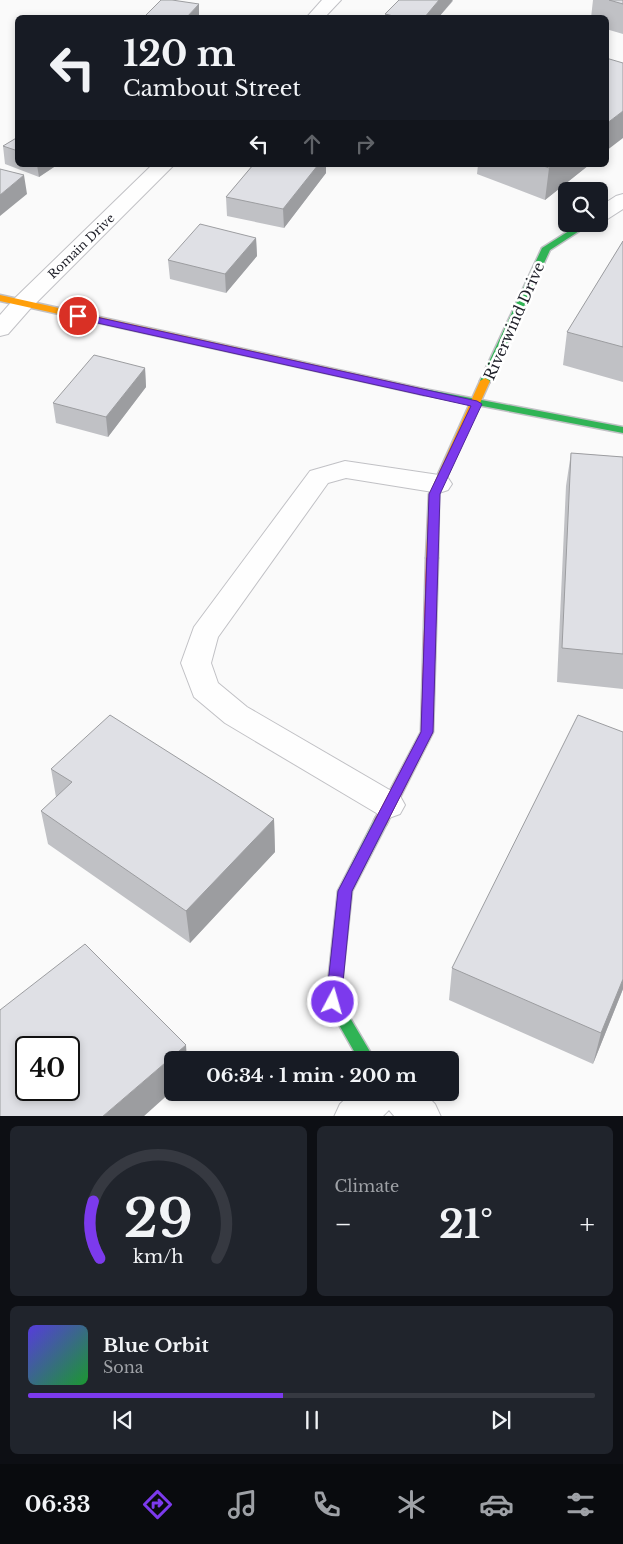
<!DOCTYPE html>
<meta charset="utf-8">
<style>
:root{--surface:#171b24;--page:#20242c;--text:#f1f3f6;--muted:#9ea1a6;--line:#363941;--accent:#7c3aed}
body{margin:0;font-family:"Libre Baskerville",serif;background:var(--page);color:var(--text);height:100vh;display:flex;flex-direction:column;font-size:19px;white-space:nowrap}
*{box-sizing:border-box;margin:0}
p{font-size:16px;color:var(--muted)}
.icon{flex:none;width:28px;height:28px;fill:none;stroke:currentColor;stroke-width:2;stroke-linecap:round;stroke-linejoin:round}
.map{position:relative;height:1116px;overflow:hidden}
.drawer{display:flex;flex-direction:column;gap:10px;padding:10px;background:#0d0f14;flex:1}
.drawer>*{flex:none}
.banner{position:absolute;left:15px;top:15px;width:594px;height:152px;border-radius:8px;box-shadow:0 2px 8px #0003;background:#171b24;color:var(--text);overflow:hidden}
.tools{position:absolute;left:558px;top:182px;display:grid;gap:10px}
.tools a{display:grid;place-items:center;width:50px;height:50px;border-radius:8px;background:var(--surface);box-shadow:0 2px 8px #0003;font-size:25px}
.speed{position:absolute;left:15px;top:1036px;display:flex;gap:10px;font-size:25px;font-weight:700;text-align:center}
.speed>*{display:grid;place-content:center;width:65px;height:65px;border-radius:50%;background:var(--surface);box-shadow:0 2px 8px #0003;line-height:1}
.speed .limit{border:2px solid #111;border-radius:8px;background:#fff;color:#111}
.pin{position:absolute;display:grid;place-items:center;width:42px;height:42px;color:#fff;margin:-21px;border:2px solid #fff;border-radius:50%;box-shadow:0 1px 5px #0007}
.me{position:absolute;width:55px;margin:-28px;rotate:6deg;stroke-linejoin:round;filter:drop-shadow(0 0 4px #0008)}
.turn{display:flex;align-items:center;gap:18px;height:105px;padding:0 25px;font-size:22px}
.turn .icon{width:65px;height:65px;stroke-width:2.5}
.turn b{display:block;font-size:35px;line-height:42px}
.lanes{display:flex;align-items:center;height:48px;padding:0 25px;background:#0003;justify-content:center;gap:25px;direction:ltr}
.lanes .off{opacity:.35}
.big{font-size:38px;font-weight:800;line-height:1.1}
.drawer .tile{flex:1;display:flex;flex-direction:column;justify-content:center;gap:8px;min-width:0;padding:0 18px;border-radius:8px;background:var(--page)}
.drawer .dial{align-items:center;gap:0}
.dial svg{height:130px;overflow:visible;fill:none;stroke:var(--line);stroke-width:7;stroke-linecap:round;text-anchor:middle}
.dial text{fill:var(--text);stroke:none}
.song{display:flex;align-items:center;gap:15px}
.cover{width:60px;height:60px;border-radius:8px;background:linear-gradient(135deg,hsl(250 70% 55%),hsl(130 70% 35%))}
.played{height:5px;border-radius:2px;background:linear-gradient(90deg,var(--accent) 45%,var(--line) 45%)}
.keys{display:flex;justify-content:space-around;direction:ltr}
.heat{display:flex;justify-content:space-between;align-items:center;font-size:28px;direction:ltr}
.drawer .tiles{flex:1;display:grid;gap:10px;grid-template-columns:1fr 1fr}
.tile:last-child{grid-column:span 2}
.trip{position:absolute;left:164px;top:1051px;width:295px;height:50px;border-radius:8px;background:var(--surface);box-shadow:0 2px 8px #0003;font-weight:800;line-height:50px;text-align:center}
.menu{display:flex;height:80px;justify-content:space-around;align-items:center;background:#090b0e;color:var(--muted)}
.menu .icon{width:35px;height:35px}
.menu .on{color:var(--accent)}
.menu b{font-size:22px;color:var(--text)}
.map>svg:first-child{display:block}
</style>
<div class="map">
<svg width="623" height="1117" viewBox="0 0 623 1117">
<rect width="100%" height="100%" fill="#fafafa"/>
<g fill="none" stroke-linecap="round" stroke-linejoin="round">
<defs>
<path id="street" d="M322,0H341L324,18H306Z
M152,165H174L30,309L8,334L0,336V315L14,299Z
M623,194V209L606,220L599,222V207L616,196Z
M345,461L439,475L448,478L452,484L448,490L439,493L346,478L328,483L218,637L211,663L218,683L247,707L400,796L405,805L400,814L389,818L378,814L225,723L194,697L181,663L194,627L310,471Z
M353,1092H423L435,1104L441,1117H395L389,1110L382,1117H334L340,1104Z"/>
<path id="fast" d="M580,224H590L550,250L490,381L489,383H481L480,381L542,248Z
M424,389L623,427V433L420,394L419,392Z
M381,816L386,817L388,821L352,891L340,1001L375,1060H359L326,1002L338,891L376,817Z"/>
<path id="slow" d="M0,295L424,389L429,392L424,395L0,301Z
M485,378L490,381L439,494L438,558L432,562L428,561L426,558L429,494L480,381Z"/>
<path id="jam" d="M432,554L438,558L433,732L386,825L381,826L376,825L374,821L421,732L426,558Z"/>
</defs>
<use href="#street" stroke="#c1c1c5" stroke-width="2"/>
<use href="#fast" stroke="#c1c1c5" stroke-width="3"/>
<use href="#slow" stroke="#c1c1c5" stroke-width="3"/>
<use href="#jam" stroke="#c1c1c5" stroke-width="3"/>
<use href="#street" fill="#fefefe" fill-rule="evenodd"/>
<use href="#fast" fill="#30b455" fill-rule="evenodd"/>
<use href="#slow" fill="#ff9f0a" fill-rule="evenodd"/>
<use href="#jam" fill="#e5322d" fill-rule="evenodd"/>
</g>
<path fill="#c0c1c5" d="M593,0H623V34L606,29V18H591Z
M453,1L438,18H385V14Z
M18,137V165H57L39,177L5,164L3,146Z
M253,165H326V173L284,228L227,216L226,197Z
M478,165H589L545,200L477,174Z
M256,238L257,256L226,293L170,279L168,260Z
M623,241V382L563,365L567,332Z
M145,368L146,387L108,437L56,423L53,403Z
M571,453L623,457V689L557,682L566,486Z
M51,769L274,819L275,852L190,943L48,844L41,811L56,797Z
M452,968L623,989L593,1064L449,1000Z"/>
<path fill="#9c9da0" d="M439,0H453L438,18H424Z
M199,4V18H186Z
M623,111V138L606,151V124Z
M37,165H57L39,177Z
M318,165H326V173L284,228L283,209Z
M553,165H589L545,200L549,168Z
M24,175L27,194L0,216V195Z
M256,238L257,256L226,293L225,274Z
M145,368L146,387L108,437L106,417Z
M274,819L275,852L190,943L186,911Z
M623,979V989L593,1064L601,1033Z
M186,1045L187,1060H172V1091L143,1117H102Z"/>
<path fill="#dfe0e5" stroke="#9c9da0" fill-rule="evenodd" d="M161,0H172L199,4L186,18H143Z
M399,0H439L424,18H402L385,14Z
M609,0H623V4Z
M606,58L623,63V111L606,124Z
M18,137V151L3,146Z
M253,165H318L283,209L226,197Z
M541,165H553L549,168Z
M0,169L24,175L0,195Z
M200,224L256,238L225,274L168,260Z
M623,241V347L567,332Z
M94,355L145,368L106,417L53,403Z
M571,453L623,457V654L562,648Z
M110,715L274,819L186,911L41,811L72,782L51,769Z
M578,715L623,732V979L601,1033L452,968Z
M85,944L186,1045L102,1117H0V1010ZM26,1048H69V1090H26Z"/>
<path fill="#7c3aed" stroke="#51269a" d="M78,313L477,401L482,404L440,494L433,732L352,891L341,1002L339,1007L333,1009L328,1007L326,1002L338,891L421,732L429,494L471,406L75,318V314Z"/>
<g text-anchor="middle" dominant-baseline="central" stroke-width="5" stroke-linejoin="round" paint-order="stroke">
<g font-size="12" fill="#21222b" stroke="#fff">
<text transform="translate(81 246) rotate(-44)">Romain Drive</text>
</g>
<g font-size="15" fill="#21222b" stroke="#fff">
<text transform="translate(514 321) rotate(-66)">Riverwind Drive</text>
</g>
</g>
</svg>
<div class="tools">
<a><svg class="icon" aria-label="search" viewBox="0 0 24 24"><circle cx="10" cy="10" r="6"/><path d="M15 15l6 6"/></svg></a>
</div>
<div class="speed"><div class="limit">40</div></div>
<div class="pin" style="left:78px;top:316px;background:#d93025"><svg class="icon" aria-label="arrive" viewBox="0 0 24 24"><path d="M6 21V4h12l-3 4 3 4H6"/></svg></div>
<svg class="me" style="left:333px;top:1002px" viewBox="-20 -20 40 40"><circle r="17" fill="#7c3aed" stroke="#fff" stroke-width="3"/><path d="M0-11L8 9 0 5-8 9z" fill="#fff"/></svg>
<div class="trip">06:34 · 1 min · 200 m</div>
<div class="banner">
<div class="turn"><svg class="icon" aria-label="left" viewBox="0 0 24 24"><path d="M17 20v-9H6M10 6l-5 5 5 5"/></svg><div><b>120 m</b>Cambout Street</div></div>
<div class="lanes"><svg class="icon" aria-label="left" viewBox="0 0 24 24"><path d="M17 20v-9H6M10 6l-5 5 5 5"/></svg><svg class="icon off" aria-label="ahead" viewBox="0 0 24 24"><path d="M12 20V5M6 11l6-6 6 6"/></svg><svg class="icon off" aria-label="right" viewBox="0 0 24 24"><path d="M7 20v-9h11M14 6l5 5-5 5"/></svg></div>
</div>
</div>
<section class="drawer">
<div class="tiles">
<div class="tile dial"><svg viewBox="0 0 100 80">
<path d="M14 69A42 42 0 1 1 86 69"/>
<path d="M14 69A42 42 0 0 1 10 34" stroke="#7c3aed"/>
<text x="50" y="56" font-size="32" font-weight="700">29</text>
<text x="50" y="72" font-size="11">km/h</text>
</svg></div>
<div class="tile"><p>Climate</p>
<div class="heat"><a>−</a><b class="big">21°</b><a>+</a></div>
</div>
<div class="tile">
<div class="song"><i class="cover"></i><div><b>Blue Orbit</b><p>Sona</p></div></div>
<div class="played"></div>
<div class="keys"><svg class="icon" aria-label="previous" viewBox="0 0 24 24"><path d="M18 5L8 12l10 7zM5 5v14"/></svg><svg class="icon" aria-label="pause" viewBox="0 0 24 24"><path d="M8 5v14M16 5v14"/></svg><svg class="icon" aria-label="next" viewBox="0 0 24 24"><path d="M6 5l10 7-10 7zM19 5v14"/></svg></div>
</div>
</div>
</section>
<nav class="menu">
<b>06:33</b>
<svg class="icon on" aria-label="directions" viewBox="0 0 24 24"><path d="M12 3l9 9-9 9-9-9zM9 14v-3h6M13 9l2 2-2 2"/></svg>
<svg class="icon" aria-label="music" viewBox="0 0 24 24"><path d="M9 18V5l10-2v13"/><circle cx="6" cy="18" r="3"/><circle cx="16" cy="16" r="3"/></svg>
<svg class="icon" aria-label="phone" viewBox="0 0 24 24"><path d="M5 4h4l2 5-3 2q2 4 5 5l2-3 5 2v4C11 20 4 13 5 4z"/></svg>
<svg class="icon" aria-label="climate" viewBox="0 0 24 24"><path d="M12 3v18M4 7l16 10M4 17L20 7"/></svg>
<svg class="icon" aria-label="car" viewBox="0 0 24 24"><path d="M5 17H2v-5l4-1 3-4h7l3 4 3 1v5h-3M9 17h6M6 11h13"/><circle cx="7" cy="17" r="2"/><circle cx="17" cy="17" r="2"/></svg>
<svg class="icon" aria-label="filters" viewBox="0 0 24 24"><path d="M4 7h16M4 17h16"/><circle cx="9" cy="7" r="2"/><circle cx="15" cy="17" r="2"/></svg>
</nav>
